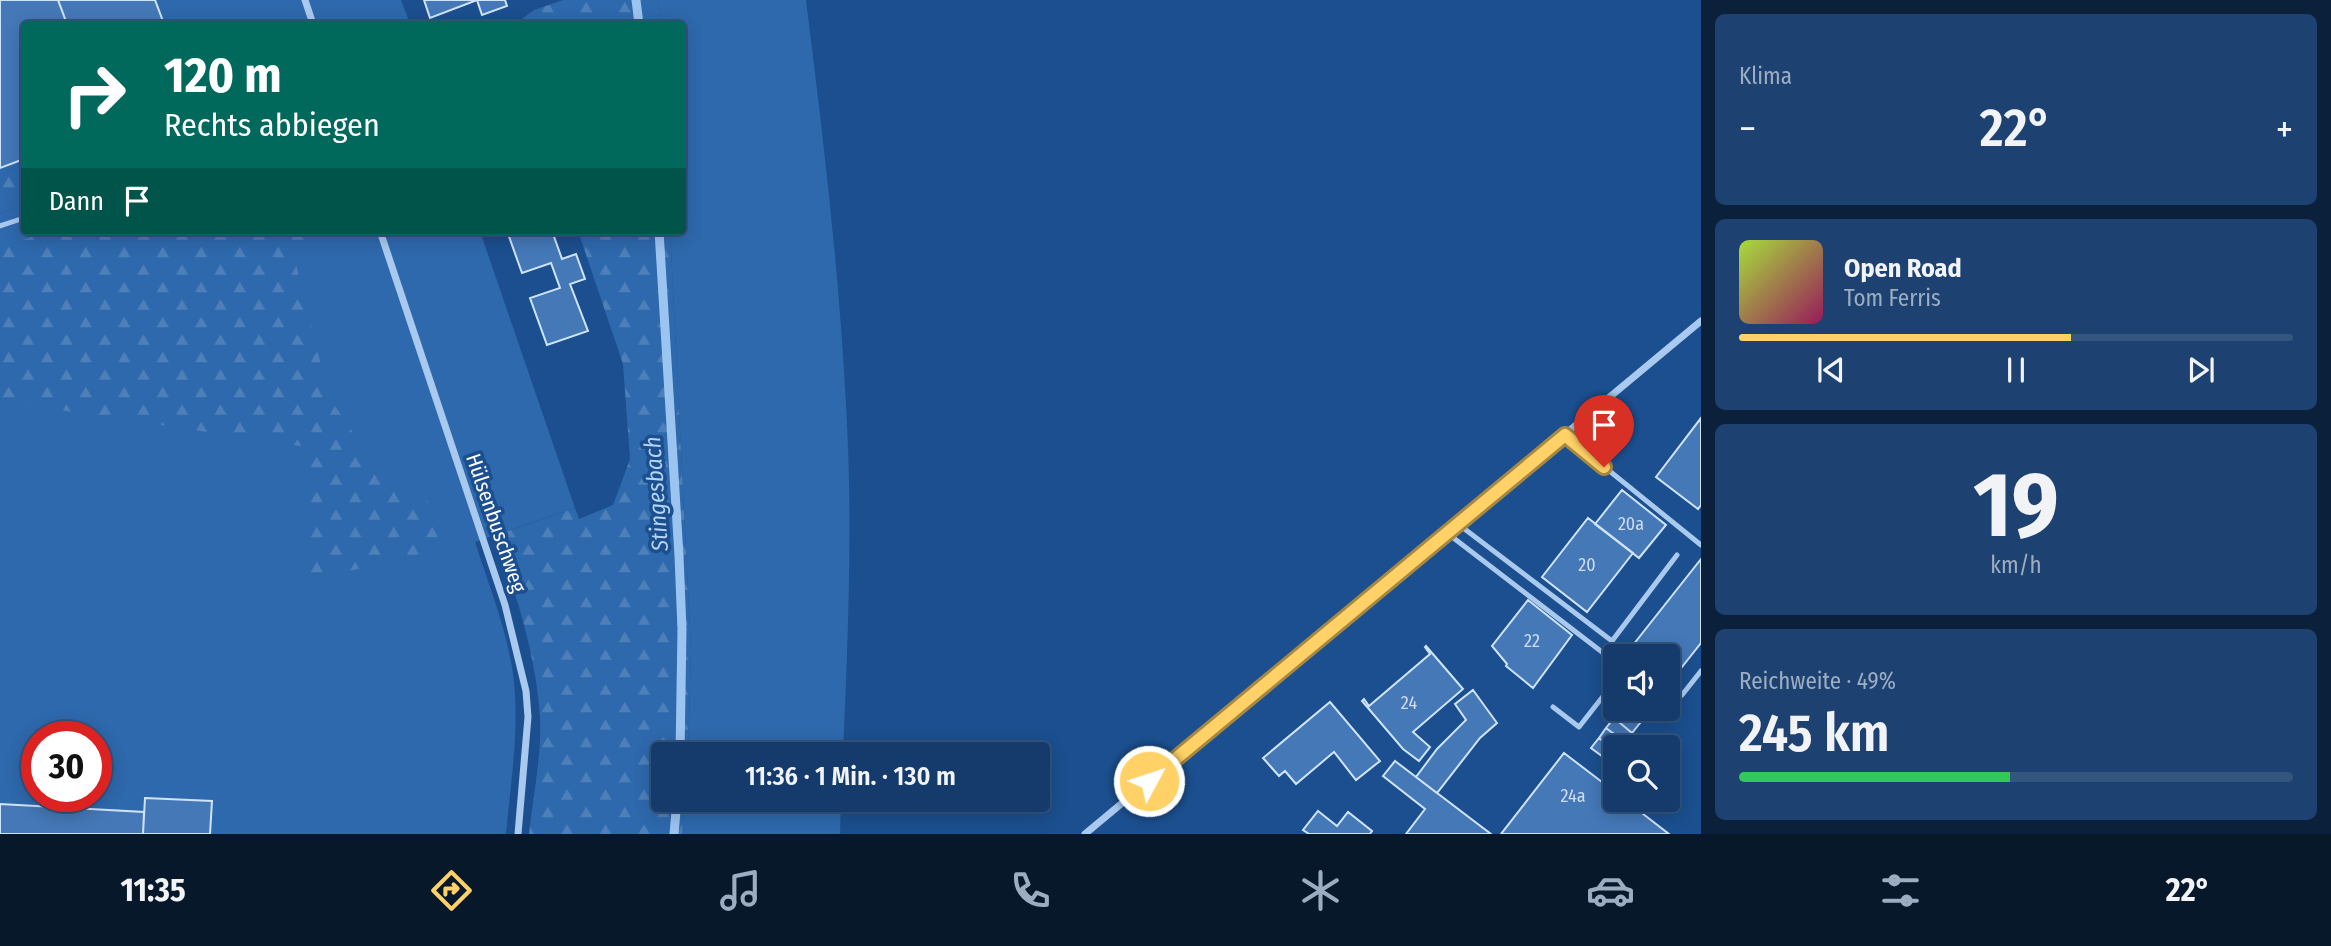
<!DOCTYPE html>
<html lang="de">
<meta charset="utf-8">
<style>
:root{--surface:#143b6b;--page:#1d4271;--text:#f1f3f6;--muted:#9dadc1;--line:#33557e;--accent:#ffd166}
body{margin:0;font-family:"Fira Sans Condensed",sans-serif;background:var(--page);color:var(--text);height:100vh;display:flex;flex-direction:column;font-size:26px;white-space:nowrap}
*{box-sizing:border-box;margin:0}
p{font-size:23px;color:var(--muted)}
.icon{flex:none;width:38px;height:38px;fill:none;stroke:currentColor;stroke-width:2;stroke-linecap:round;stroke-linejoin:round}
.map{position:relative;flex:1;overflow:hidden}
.panel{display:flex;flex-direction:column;gap:14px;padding:14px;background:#0b203b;width:630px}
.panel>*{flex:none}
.banner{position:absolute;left:21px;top:21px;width:665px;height:214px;border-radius:7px;box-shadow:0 4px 18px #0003,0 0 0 2px var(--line);background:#00695c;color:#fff;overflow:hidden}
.buttons{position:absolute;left:1603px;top:644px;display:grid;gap:14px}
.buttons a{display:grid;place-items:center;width:77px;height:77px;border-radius:7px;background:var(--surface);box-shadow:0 4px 18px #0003,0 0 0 2px var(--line);font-size:35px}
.speed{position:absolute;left:21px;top:721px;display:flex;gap:14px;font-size:35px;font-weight:700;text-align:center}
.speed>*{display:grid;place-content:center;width:91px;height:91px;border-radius:50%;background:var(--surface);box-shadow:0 4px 18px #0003,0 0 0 2px var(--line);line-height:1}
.speed .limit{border:10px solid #d22;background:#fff;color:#111}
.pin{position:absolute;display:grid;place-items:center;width:60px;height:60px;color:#fff;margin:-72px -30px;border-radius:50% 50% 50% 0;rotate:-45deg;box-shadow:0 0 7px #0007}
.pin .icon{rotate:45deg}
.me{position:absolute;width:77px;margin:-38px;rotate:50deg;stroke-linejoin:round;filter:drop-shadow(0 0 5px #0008)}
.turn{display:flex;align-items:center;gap:24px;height:147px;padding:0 28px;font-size:32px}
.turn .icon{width:91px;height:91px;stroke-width:2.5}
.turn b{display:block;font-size:49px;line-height:60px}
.then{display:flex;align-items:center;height:66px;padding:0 28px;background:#0003;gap:14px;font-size:26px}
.big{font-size:52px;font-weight:600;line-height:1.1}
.panel .tile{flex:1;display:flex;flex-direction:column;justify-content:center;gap:10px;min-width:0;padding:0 24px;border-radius:10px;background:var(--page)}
.panel .dial{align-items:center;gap:0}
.dial b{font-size:91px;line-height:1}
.song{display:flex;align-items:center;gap:21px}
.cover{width:84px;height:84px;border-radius:10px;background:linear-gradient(135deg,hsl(80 70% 55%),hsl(330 70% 35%))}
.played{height:7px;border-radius:4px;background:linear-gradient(90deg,var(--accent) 60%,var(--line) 60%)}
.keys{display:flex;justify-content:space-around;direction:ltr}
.heat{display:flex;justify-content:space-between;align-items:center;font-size:38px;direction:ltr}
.charge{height:10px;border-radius:5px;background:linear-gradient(90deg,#34c759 49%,var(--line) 0)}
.trip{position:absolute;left:651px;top:742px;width:399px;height:70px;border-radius:7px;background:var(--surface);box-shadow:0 4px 18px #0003,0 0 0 2px var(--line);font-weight:600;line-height:70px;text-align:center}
.menu{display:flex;height:112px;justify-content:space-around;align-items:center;background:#08182b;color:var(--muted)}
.menu .icon{width:49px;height:49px}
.menu .current{color:var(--accent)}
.menu b{font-size:32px;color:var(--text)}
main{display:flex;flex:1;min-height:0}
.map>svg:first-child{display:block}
</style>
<main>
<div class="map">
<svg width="1701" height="834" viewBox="0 0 1701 834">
<defs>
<pattern id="forest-firs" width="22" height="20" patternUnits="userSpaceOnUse" patternTransform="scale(1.75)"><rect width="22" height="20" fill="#2e69ad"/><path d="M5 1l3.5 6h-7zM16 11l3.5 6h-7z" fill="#4d80b9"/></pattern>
</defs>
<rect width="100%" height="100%" fill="#1b4f8f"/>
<path fill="#2e69ad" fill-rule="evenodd" d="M0,0H401L410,24H24V166L0,174Z
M658,0H806C823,135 839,270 846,405C853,522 848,638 843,754H688L691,650L670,231H682V24H659Z
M24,205V231H480L575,508L475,542C488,583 505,625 512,667C521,721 511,780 506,834H0V213ZM37,737H96V796H37Z
M685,800H841L840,834H682Z"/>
<path fill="url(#forest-firs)" d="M563,0H658L659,24H515L534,10Z
M24,166V205L0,213V174Z
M49,231H308L295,260L329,397L371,459L427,500L441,549L307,581V447L0,401V248Z
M578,231H670L691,650L688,754H663V800H685L682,834H529C533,796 542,755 540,717C536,654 516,595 496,535L575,508L579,519L613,505L630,459L623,364Z"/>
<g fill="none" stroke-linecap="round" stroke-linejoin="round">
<path stroke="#9cc4f0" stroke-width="9" d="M636,0L639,24
M659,231L679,556L682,629L680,754
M674,834L677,800"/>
</g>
<path fill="#4478b7" stroke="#cfe3fa" stroke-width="2" d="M0,0H58L67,24H24V159L0,168Z
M58,0H155L164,24H67Z
M424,0H477L430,18Z
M477,0H505L507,6L482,15Z
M507,231H552L562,259L576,254L585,279L570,284L588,331L547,345L530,298L560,288L551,263L522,273Z
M1701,418V505L1698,509L1656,477Z
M1622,490L1666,525L1639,558L1595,524Z
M1588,518L1633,553L1587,612L1542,577Z
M1701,559V643L1674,677L1668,672V656H1647L1633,645Z
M1528,600L1572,635L1533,688L1506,666L1507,664L1492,646Z
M1426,646L1463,689L1413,732L1430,747L1419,761L1403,749L1362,701L1364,699L1369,706L1430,654L1425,647Z
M1473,690L1497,723L1480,738L1437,793L1416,777L1437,749L1466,720L1455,704Z
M1330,702L1380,761L1356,780L1334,752L1296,784L1285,771L1279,776L1263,758Z
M1622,709H1642L1648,713L1640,723Z
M1622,709L1640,723L1632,733L1614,718Z
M1614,718L1632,733L1625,742L1606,728Z
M1606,728L1625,742L1621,747H1615V751L1599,738Z
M1599,738L1615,751L1610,762L1591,748Z
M1564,753L1615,792V800H1625L1669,834H1501Z
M1395,761L1416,777L1491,834H1406L1425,809L1383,776Z
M145,798L212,801L210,834H143Z
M0,804L144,812L143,834H0Z
M1318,811L1337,826L1348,812L1372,831L1370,834H1309L1303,830Z"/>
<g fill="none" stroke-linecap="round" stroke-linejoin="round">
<path stroke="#a9c9ee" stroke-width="5" d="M0,226L24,218
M1565,435L1701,545
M1458,524L1612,641L1677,555
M1447,533L1615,662
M1682,695L1701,671
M1553,707L1579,727L1615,681"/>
<path stroke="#a9c9ee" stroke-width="7" d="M305,0L313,24
M380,231L505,605L526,691L528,717L518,834
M1085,834L1701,321"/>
</g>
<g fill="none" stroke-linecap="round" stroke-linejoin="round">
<defs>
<path id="route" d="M1149,781L1565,435L1604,467"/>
</defs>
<use href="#route" stroke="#a68842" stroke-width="18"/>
<use href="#route" stroke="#ffd166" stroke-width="12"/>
</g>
<g text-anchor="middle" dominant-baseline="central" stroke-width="7" stroke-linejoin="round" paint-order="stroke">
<g font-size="18" fill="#d0dded">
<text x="1631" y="524">20a</text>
<text x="1587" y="565">20</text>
<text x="1532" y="641">22</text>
<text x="1409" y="703">24</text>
<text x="1573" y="796">24a</text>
</g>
<g font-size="21" fill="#fff" stroke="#1b4f8f">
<text transform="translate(496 523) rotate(71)">Hülsenbuschweg</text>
</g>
<g font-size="23" font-style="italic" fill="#b5d3f5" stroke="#1b4f8f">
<text transform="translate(656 494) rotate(-94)">Stingesbach</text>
</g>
</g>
</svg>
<div class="buttons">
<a><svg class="icon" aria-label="sound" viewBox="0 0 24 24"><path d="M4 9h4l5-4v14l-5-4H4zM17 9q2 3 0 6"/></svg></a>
<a><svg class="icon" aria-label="search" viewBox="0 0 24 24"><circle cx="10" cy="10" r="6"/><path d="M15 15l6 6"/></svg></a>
</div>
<div class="speed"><div class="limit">30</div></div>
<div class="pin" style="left:1604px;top:467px;background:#d93025"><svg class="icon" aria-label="arrive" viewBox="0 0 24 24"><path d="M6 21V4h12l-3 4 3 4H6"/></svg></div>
<svg class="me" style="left:1149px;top:781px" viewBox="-20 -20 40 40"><circle r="17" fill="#ffd166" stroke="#fff" stroke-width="3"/><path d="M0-11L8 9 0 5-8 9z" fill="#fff"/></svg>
<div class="trip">11:36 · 1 Min. · 130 m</div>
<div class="banner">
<div class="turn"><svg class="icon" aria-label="right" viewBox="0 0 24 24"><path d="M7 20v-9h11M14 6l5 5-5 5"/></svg><div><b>120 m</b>Rechts abbiegen</div></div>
<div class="then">Dann<svg class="icon" aria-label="arrive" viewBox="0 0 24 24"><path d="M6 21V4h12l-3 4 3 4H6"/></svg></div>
</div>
</div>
<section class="panel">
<div class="tile"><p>Klima</p>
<div class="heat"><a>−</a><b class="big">22°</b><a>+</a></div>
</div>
<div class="tile">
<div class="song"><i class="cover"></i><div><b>Open Road</b><p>Tom Ferris</p></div></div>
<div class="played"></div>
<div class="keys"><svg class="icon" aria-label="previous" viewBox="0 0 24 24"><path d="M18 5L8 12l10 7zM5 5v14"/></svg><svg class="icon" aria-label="pause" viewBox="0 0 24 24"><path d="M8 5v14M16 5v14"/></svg><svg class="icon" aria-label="next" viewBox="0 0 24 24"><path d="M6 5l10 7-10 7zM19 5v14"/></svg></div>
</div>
<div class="tile dial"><b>19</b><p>km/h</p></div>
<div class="tile"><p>Reichweite · 49%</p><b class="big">245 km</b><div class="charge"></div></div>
</section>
</main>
<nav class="menu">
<b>11:35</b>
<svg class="icon current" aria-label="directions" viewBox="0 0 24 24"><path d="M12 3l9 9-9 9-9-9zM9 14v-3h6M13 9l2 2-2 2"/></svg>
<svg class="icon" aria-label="music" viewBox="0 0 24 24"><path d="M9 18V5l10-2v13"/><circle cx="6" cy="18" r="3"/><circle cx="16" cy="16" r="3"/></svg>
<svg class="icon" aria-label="phone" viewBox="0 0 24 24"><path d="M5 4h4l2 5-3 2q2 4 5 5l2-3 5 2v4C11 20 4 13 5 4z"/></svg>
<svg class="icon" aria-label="climate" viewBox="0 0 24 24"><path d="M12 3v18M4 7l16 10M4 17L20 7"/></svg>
<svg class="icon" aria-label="car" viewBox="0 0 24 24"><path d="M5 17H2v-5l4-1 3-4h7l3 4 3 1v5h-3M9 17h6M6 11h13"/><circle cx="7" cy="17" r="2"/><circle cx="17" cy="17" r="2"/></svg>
<svg class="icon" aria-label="filters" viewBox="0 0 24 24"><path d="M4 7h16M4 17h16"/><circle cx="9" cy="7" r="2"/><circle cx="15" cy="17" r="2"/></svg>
<b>22°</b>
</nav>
